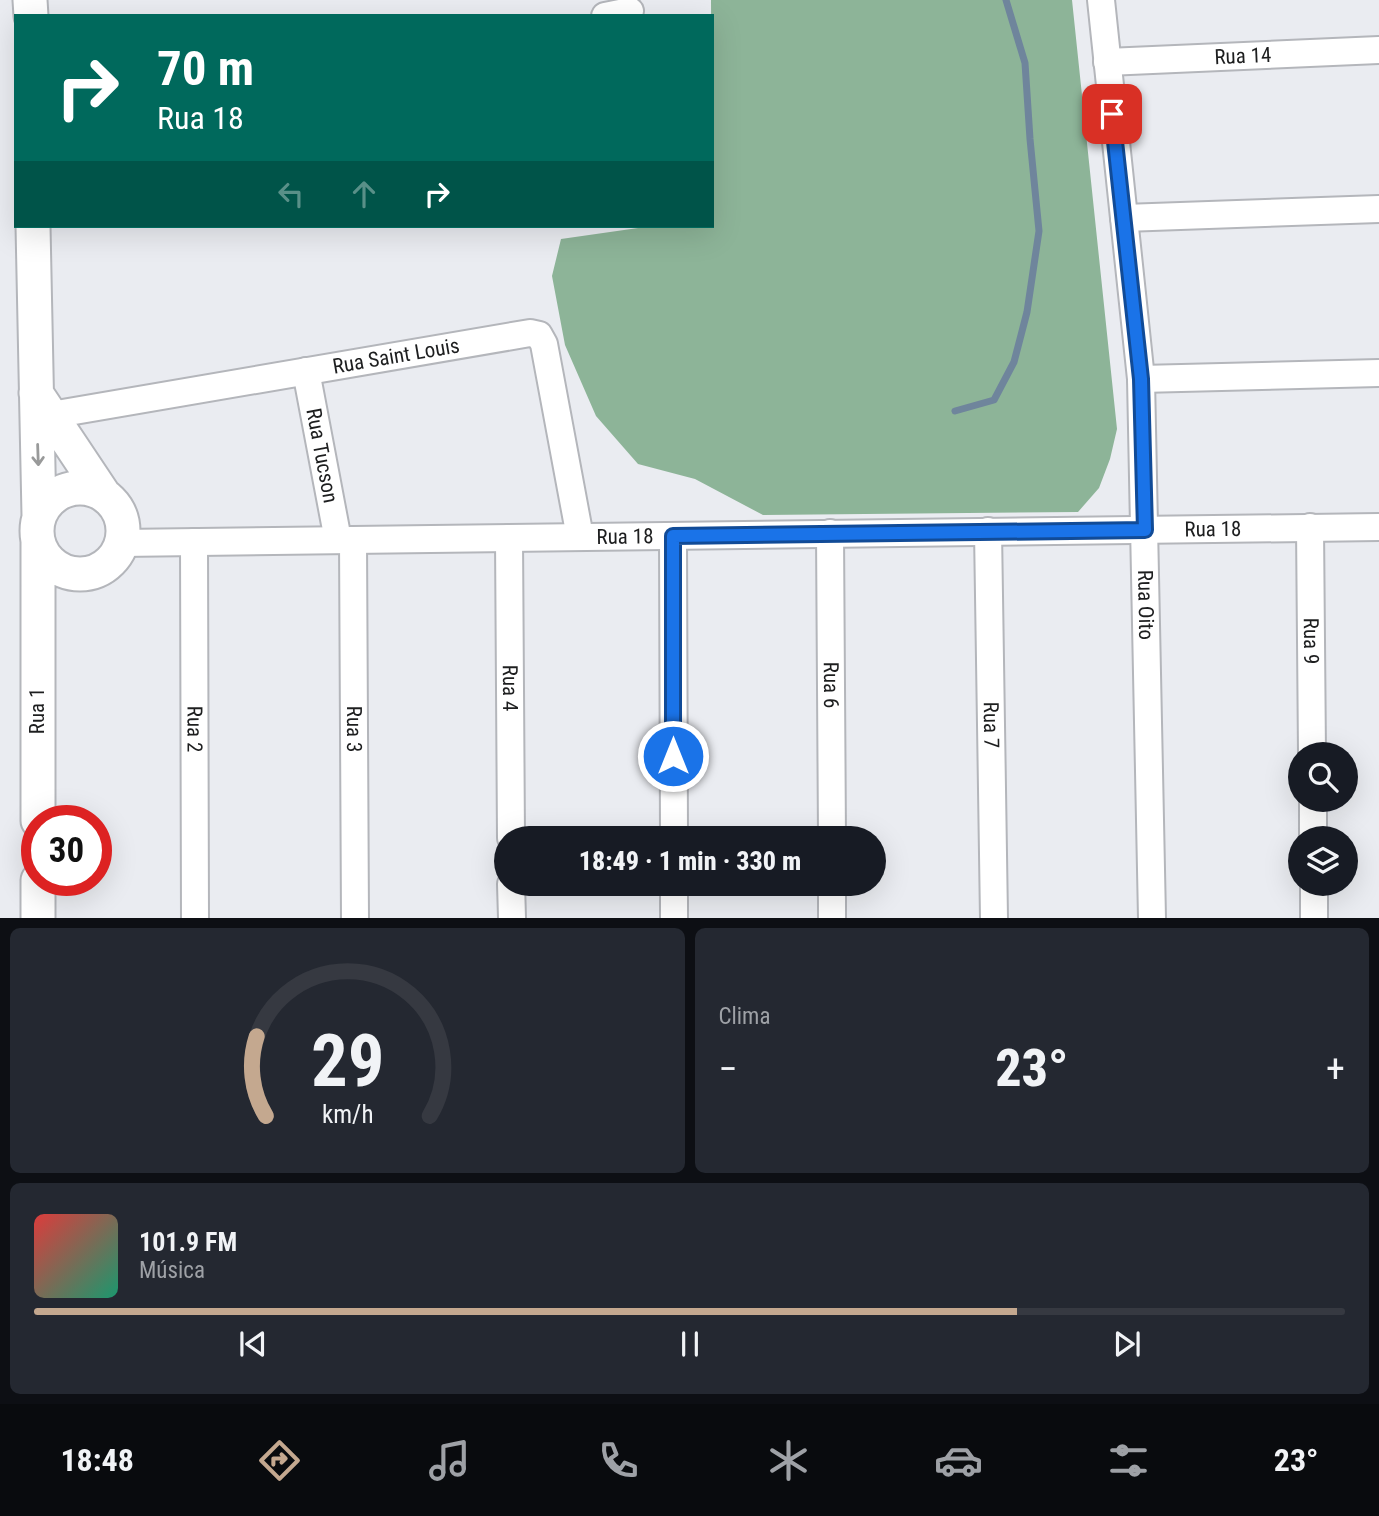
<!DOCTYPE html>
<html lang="pt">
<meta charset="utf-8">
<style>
:root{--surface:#171b24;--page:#242831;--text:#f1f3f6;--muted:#9ea1a6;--line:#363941;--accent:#c4a88f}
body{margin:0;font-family:"Roboto Condensed",sans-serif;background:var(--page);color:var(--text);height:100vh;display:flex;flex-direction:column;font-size:26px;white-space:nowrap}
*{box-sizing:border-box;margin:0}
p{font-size:23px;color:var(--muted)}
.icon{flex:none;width:38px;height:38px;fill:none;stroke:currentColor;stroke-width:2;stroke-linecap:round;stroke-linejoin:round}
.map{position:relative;height:918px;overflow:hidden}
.drawer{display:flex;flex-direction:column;gap:10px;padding:10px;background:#0d0f14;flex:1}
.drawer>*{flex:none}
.banner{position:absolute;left:14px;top:14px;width:700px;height:214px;border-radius:0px;box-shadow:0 7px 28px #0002;background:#00695c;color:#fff;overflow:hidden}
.buttons{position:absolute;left:1288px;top:742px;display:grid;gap:14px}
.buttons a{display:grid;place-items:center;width:70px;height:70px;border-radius:50%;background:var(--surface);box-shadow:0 7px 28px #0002;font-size:35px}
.speed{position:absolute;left:21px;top:805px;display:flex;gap:14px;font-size:35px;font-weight:700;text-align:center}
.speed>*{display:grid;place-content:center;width:91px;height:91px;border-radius:50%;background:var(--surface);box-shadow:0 7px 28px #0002;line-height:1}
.speed .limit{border:10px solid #d22;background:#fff;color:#111}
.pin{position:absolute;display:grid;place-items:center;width:60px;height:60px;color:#fff;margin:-30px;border-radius:14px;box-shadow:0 4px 10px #0006}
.me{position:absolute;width:77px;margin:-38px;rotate:0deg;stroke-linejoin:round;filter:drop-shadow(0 0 5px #0008)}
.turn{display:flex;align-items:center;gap:24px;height:147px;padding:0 28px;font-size:32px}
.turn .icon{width:91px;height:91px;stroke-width:2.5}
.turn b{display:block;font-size:49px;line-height:60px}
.lanes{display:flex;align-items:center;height:66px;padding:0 28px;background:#0003;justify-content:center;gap:35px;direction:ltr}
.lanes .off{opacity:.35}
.big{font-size:52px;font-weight:800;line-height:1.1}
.drawer .card{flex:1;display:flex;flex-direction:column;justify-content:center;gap:10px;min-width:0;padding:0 24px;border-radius:10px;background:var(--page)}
.drawer .dial{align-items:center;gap:0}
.dial svg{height:182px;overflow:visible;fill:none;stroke:var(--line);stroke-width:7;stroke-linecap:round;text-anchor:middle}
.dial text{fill:var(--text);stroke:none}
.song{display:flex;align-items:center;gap:21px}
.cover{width:84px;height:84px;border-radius:10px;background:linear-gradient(135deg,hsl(0 70% 55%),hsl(160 70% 35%))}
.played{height:7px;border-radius:4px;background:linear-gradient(90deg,var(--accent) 75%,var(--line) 75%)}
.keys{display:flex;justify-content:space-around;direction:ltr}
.heat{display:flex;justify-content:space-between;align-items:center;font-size:38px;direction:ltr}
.drawer .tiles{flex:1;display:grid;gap:10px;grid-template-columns:1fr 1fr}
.card:last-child{grid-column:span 2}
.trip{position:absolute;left:494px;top:826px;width:392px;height:70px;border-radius:35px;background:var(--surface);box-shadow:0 7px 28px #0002;font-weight:800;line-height:70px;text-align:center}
.menu{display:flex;height:112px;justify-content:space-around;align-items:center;background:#090b0e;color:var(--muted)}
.menu .icon{width:49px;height:49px}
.menu .active{color:var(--accent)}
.menu b{font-size:32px;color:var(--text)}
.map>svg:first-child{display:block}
</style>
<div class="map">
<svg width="1379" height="918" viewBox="0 0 1379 918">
<rect width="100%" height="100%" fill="#eaecf1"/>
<path fill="#8db498" d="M711,0H1072L1117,429L1110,459L1099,488L1078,512L763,515L695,479L638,464L596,416L565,345L552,276L561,239L652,226H712Z"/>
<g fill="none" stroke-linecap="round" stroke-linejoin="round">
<path stroke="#6f859c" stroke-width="7" d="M955,411L994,400L1014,362L1027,312L1039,231L1030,139L1025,63L1006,0"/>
<defs>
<g id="minor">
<path id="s1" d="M1101,0L1141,379L1152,918"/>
<path d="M605,16L630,11"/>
<path id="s2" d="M1107,62L1379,50"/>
<path d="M1124,218L1379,209"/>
<path id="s3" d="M306,371L338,540"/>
<path d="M1141,379L1379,373"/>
<path id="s4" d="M51,415L530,333L539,335L544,344L580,537"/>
<path id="s5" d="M1310,527L1312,754"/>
<path id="s6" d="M988,531L994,918"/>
<path id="s7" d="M830,533L832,838"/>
<path d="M673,536L674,838"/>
<path id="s8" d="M509,538L511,838"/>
<path id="s9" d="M353,540L355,918"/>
<path id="s10" d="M194,542L195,918"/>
<path id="s11" d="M121,543L1379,527"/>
<path d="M1313,800V838"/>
<path d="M511,884L512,918"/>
<path d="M674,884V918"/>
<path d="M832,884V918"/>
<path d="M1314,884V918"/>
</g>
<path id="tertiary" d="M30,0L31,16
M33,226L39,516
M36,393L104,495
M37 531a43 43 0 1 1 86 0a43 43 0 1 1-86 0Z
M38,821V541
M38,880V918"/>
</defs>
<use href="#minor" stroke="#b4b6bb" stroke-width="30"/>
<use href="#tertiary" stroke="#b4b6bb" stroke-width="37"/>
<use href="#minor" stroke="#fff" stroke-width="26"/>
<use href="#tertiary" stroke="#fff" stroke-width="33"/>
</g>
<defs><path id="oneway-shaft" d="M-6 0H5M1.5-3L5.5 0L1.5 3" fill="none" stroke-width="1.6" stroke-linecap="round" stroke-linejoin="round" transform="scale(1.75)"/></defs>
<use stroke="#999a9a" href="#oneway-shaft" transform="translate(38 455) rotate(88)"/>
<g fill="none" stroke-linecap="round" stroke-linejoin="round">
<defs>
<path id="route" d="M673,756V536L1145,530L1141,379L1112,114"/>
</defs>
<use href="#route" stroke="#114b97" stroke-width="18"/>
<use href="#route" stroke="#1a73e8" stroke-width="12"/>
</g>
<g text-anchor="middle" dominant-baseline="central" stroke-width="7" stroke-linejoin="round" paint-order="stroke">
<g font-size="21" fill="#1d1e1f" stroke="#fff">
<text stroke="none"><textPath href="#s2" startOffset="136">Rua 14</textPath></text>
<text stroke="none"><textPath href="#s4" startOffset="350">Rua Saint Louis</textPath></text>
<text stroke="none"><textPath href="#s3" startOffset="86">Rua Tucson</textPath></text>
<text stroke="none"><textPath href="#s11" startOffset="1092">Rua 18</textPath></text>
<text stroke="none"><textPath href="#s11" startOffset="504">Rua 18</textPath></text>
<text stroke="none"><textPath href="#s1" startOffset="607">Rua Oito</textPath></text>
<text stroke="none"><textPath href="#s5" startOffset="114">Rua 9</textPath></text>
<text stroke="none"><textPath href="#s7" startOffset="152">Rua 6</textPath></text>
<text stroke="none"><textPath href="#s8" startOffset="150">Rua 4</textPath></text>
<text transform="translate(37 711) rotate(-90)">Rua 1</text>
<text stroke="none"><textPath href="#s6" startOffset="194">Rua 7</textPath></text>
<text stroke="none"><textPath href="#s9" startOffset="189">Rua 3</textPath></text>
<text stroke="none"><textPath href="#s10" startOffset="187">Rua 2</textPath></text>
</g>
</g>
</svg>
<div class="buttons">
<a><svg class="icon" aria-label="search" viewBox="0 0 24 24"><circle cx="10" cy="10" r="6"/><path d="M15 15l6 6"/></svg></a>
<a><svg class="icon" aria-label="layers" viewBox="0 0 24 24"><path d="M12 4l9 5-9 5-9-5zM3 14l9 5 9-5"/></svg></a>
</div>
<div class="speed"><div class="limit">30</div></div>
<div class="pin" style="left:1112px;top:114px;background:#d93025"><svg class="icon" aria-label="arrive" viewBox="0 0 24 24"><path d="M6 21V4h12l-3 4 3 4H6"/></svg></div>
<svg class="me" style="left:673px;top:756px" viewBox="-20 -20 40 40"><circle r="17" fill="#1a73e8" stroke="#fff" stroke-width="3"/><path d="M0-11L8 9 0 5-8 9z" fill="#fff"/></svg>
<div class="trip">18:49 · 1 min · 330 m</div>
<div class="banner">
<div class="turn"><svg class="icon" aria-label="right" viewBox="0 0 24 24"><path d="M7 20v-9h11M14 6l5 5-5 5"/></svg><div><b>70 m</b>Rua 18</div></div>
<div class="lanes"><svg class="icon off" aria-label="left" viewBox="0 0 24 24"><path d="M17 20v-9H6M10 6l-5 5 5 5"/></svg><svg class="icon off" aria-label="ahead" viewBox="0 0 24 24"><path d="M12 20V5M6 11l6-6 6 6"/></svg><svg class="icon" aria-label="right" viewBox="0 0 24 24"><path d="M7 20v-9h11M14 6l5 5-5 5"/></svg></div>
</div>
</div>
<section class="drawer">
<div class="tiles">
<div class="card dial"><svg viewBox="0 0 100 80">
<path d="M14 69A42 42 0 1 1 86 69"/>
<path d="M14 69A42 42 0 0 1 10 34" stroke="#c4a88f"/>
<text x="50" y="56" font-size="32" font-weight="700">29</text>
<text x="50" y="72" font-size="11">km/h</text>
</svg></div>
<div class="card"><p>Clima</p>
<div class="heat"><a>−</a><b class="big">23°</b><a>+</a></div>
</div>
<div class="card">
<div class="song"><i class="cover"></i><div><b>101.9 FM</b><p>Música</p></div></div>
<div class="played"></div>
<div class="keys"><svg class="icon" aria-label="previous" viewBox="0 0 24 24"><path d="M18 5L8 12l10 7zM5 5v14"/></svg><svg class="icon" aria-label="pause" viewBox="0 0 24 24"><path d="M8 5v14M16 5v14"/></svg><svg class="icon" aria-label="next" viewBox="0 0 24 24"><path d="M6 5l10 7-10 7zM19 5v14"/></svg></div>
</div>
</div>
</section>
<nav class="menu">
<b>18:48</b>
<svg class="icon active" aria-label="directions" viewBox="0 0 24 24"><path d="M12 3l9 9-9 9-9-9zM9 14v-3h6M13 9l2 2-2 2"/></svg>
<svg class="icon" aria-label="music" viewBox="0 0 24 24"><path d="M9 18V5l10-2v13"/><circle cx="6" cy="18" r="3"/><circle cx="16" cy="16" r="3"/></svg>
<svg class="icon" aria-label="phone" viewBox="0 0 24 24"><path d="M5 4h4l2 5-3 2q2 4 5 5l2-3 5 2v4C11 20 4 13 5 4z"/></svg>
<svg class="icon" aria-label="climate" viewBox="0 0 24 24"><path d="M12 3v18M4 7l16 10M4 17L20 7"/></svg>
<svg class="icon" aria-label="car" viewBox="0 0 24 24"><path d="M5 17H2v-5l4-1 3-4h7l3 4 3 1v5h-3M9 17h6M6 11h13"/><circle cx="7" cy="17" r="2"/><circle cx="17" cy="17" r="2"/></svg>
<svg class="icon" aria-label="filters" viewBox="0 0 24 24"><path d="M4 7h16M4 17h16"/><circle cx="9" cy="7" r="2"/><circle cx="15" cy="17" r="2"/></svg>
<b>23°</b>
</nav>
